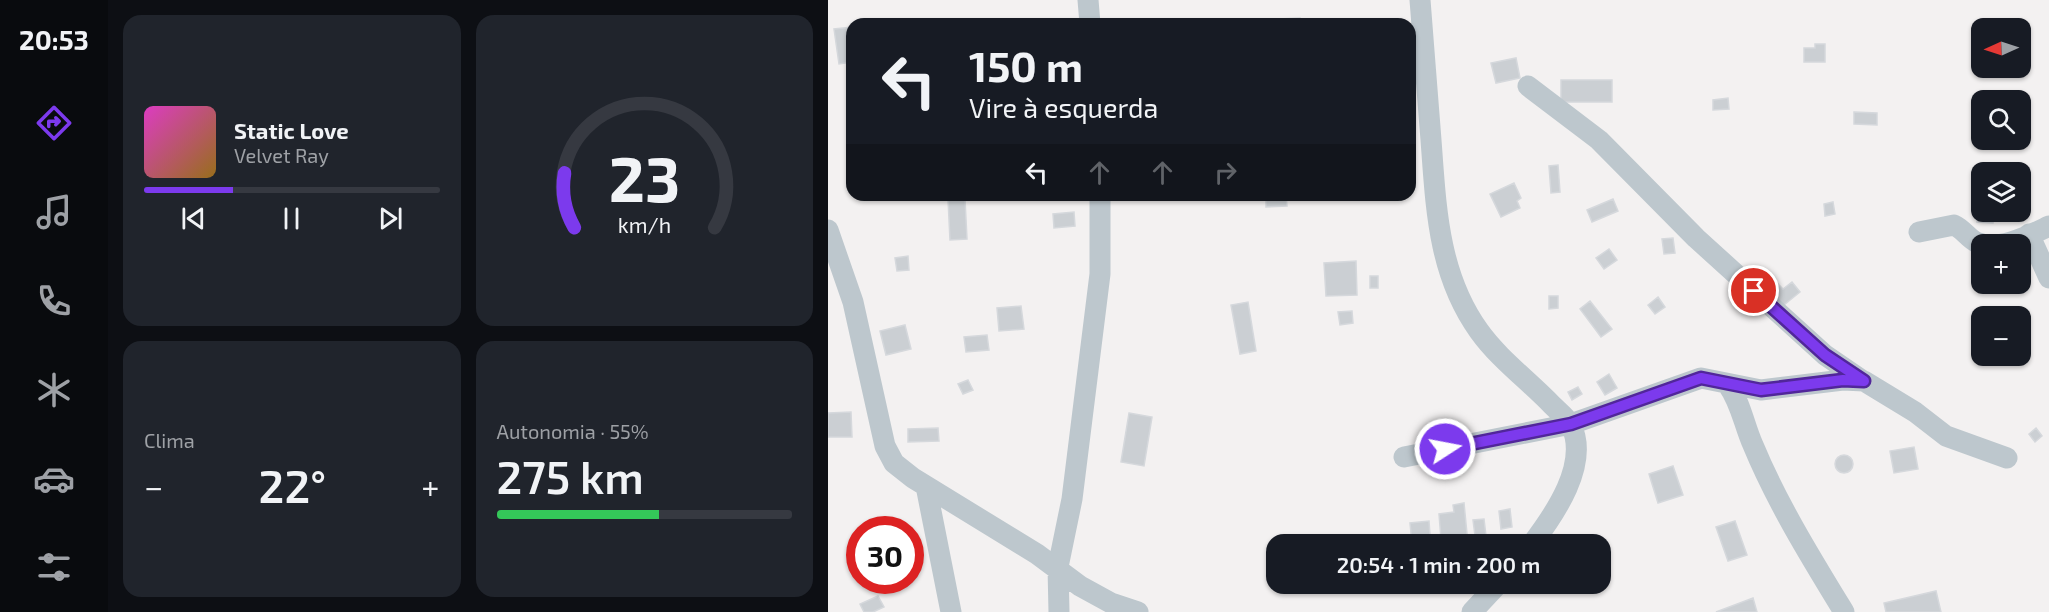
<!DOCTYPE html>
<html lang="pt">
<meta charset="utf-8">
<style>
:root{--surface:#171b24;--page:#20242c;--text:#f1f3f6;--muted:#9ea1a6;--line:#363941;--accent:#7c3aed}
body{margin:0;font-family:"Exo 2",sans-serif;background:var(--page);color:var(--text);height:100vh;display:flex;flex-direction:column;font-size:22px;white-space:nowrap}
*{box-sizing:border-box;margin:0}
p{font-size:20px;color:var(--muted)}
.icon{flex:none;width:33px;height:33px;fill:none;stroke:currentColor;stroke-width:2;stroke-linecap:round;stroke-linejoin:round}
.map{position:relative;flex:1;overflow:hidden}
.drawer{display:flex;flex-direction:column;gap:15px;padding:15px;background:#0d0f14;width:720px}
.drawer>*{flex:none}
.top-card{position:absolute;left:18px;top:18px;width:570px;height:183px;border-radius:18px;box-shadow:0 2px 4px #0004;background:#171b24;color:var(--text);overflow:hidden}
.needle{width:39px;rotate:267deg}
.controls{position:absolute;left:1143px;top:18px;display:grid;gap:12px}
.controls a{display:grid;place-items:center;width:60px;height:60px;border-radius:12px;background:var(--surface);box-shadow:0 2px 4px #0004;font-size:30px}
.speed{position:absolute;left:18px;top:516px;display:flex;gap:12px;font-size:30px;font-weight:700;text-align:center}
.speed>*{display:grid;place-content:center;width:78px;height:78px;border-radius:50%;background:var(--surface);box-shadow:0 2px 4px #0004;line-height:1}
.speed .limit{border:9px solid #d22;background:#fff;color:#111}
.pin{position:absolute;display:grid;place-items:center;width:51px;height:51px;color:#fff;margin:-26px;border:3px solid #fff;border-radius:50%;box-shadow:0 2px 6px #0007}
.me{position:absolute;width:66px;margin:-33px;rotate:79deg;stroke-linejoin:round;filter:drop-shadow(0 0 4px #0008)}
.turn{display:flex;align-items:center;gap:21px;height:126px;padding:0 24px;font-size:27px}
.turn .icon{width:78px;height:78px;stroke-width:2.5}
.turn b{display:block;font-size:42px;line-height:51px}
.lanes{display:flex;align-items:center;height:57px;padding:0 24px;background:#0003;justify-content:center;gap:30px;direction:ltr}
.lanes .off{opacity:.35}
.big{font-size:45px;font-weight:600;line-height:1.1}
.drawer .card{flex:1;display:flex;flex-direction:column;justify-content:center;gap:9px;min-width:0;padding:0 21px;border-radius:18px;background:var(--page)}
.drawer .dial{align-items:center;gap:0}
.dial svg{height:156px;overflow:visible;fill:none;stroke:var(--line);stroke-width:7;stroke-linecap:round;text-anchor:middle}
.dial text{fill:var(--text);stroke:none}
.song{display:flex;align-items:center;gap:18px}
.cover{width:72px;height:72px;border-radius:9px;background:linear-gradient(135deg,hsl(310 70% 55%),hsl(40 70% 35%))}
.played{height:6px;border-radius:3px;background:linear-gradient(90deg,var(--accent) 30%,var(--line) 30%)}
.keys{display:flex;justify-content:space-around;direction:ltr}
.heat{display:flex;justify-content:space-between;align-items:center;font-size:33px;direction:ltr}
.charge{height:9px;border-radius:4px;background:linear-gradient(90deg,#34c759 55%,var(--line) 0)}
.drawer .tiles{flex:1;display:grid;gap:15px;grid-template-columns:repeat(2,1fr)}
.trip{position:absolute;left:438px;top:534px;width:345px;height:60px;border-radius:18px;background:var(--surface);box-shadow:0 2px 4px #0004;font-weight:600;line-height:60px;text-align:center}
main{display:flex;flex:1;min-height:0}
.dock{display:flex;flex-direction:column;width:108px;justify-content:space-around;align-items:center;background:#090b0e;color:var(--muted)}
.dock .icon{width:42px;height:42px}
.dock .active{color:var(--accent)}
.dock b{font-size:27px;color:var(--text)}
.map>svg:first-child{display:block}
</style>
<main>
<nav class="dock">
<b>20:53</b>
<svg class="icon active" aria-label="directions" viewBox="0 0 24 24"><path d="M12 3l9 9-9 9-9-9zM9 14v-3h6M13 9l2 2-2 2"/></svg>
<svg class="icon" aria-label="music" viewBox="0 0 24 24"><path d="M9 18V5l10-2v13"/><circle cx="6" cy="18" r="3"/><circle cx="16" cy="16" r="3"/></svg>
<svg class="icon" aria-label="phone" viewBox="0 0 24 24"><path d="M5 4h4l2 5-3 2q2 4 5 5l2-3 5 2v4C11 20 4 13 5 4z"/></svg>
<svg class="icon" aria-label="climate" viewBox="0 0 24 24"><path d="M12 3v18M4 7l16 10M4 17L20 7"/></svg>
<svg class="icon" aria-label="car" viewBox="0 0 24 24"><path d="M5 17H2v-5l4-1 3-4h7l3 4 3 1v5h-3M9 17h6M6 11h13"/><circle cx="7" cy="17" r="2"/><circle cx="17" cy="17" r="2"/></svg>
<svg class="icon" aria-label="filters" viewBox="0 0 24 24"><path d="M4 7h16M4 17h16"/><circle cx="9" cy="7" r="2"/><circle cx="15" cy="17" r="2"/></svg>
</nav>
<section class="drawer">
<div class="tiles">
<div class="card">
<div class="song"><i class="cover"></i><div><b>Static Love</b><p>Velvet Ray</p></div></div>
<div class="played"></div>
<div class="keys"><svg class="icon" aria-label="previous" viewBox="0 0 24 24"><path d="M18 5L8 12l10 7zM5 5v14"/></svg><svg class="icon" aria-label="pause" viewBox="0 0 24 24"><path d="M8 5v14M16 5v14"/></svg><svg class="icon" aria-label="next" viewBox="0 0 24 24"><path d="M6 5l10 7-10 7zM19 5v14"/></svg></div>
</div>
<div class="card dial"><svg viewBox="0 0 100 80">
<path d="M14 69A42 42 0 1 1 86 69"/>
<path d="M14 69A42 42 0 0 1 9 41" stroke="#7c3aed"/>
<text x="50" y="56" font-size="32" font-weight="700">23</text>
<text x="50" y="72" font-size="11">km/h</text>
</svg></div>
<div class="card"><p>Clima</p>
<div class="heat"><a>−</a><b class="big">22°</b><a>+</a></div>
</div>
<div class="card"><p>Autonomia · 55%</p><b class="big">275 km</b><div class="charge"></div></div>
</div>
</section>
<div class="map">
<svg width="1221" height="612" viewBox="0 0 1221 612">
<rect width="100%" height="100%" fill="#f3f1f1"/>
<path fill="#cbcfd3" stroke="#d5d8dc" stroke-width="1.5" d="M472,18L473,24H451V19Z
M24,27V62L11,64L6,29Z
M987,44H997V62H976V48H987Z
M688,58L692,78L668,83L663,63Z
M733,80H784V102H733Z
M900,98L901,109L885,110V100Z
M1026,112L1049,113V125L1026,124Z
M730,165L732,192L723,193L721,166Z
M686,183L693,198L689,201L692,208L673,217L662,194Z
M438,195H458L459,206L438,207Z
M120,199H137L139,239L122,240Z
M785,199L790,211L764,222L759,210Z
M1005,202L1007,214L997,216L996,204Z
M1150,210L1166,212L1165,223L1149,222Z
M246,212L247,226L226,228L225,214Z
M845,238L847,253L836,254L834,239Z
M781,249L789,260L776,269L768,258Z
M80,256L81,270L69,271L67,258Z
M528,261L529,295L498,296L496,263Z
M542,276H550V288H542Z
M939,280L945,288L950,284L955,289L964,282L972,292L951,309L933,286Z
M721,296H730V308L721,309Z
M830,297L837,307L827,314L820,305Z
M762,301L784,329L773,337L752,309Z
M420,302L428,351L412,354L403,305Z
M193,306L196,329L171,331L169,308Z
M524,311L525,323L512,325L510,312Z
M77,325L83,349L58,355L52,331Z
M159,335L161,350L138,352L136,337Z
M781,374L789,388L777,395L769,382Z
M140,380L145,390L135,394L130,384Z
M750,387L754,394L744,400L740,392Z
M23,412L24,437H0V413Z
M301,413L324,417L316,466L293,462Z
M110,428L111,441L80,442V429Z
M1208,428L1214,436L1207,442L1201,434Z
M1086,447L1090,469L1066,473L1062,451Z
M1007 464a9 9 0 1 1 18 0a9 9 0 1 1-18 0Z
M845,466L855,495L830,503L821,474Z
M636,503L640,544H629V538L613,539L611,514L626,512L625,505Z
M682,509L684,527L673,529L671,511Z
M656,519L659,544H648L645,520Z
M601,521L602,535H594L595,544H584L582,523Z
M907,521L919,555L900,561L888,527Z
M1108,591L1113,612H1058L1056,603Z
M50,596L56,607L45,612H36L32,604Z
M925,598L929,612H888Z"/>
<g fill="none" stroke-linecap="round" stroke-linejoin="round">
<path stroke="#bdc7cd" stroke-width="21" d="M260,0L262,24
M592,0C596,47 599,93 603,140C608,207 610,274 651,331C671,359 700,380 724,405C730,411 739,418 743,425C762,464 726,515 704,544
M700,86L771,140L868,238L997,355L1035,381
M0,230L25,302L57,446L66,463L85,478L209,554L252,586L283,603L310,612
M1091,232L1126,225C1135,229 1140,238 1148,242C1170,252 1202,235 1221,226
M1201,234L1221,278
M900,385C913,403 916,425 925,445C949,503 983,558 1016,612
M576,457L743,424L873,378L933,390L1015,380L1036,381L1087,412L1118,436L1179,458
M98,486L123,612
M231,612L230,567L244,499L272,274V195
M644,612L670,584"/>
</g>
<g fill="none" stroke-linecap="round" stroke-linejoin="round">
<defs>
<path id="route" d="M617,449L743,424L873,378L933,390L1015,380L1036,381L997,355L926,291"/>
</defs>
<use href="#route" stroke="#51269a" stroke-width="15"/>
<use href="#route" stroke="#7c3aed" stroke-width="10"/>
</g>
</svg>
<div class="controls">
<a><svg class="needle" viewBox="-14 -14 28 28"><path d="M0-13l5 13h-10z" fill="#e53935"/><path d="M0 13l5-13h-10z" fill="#9ea1a6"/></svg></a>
<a><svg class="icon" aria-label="search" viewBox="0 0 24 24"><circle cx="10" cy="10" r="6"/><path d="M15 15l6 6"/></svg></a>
<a><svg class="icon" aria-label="layers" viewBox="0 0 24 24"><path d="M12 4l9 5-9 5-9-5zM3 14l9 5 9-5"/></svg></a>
<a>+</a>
<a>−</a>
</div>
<div class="speed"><div class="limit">30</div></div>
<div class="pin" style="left:926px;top:291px;background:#d93025"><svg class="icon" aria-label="arrive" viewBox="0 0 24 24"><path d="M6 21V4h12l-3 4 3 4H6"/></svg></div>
<svg class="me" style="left:617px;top:449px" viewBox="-20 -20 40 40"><circle r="17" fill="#7c3aed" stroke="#fff" stroke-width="3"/><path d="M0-11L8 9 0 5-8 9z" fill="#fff"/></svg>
<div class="trip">20:54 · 1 min · 200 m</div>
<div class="top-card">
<div class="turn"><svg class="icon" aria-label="left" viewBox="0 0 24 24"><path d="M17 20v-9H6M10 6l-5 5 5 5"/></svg><div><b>150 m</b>Vire à esquerda</div></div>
<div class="lanes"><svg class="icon" aria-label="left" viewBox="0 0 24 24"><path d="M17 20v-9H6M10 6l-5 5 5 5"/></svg><svg class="icon off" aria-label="ahead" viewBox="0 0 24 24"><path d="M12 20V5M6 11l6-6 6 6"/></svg><svg class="icon off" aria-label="ahead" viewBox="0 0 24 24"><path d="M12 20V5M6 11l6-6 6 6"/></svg><svg class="icon off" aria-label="right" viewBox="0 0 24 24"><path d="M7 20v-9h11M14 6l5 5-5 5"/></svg></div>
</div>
</div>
</main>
